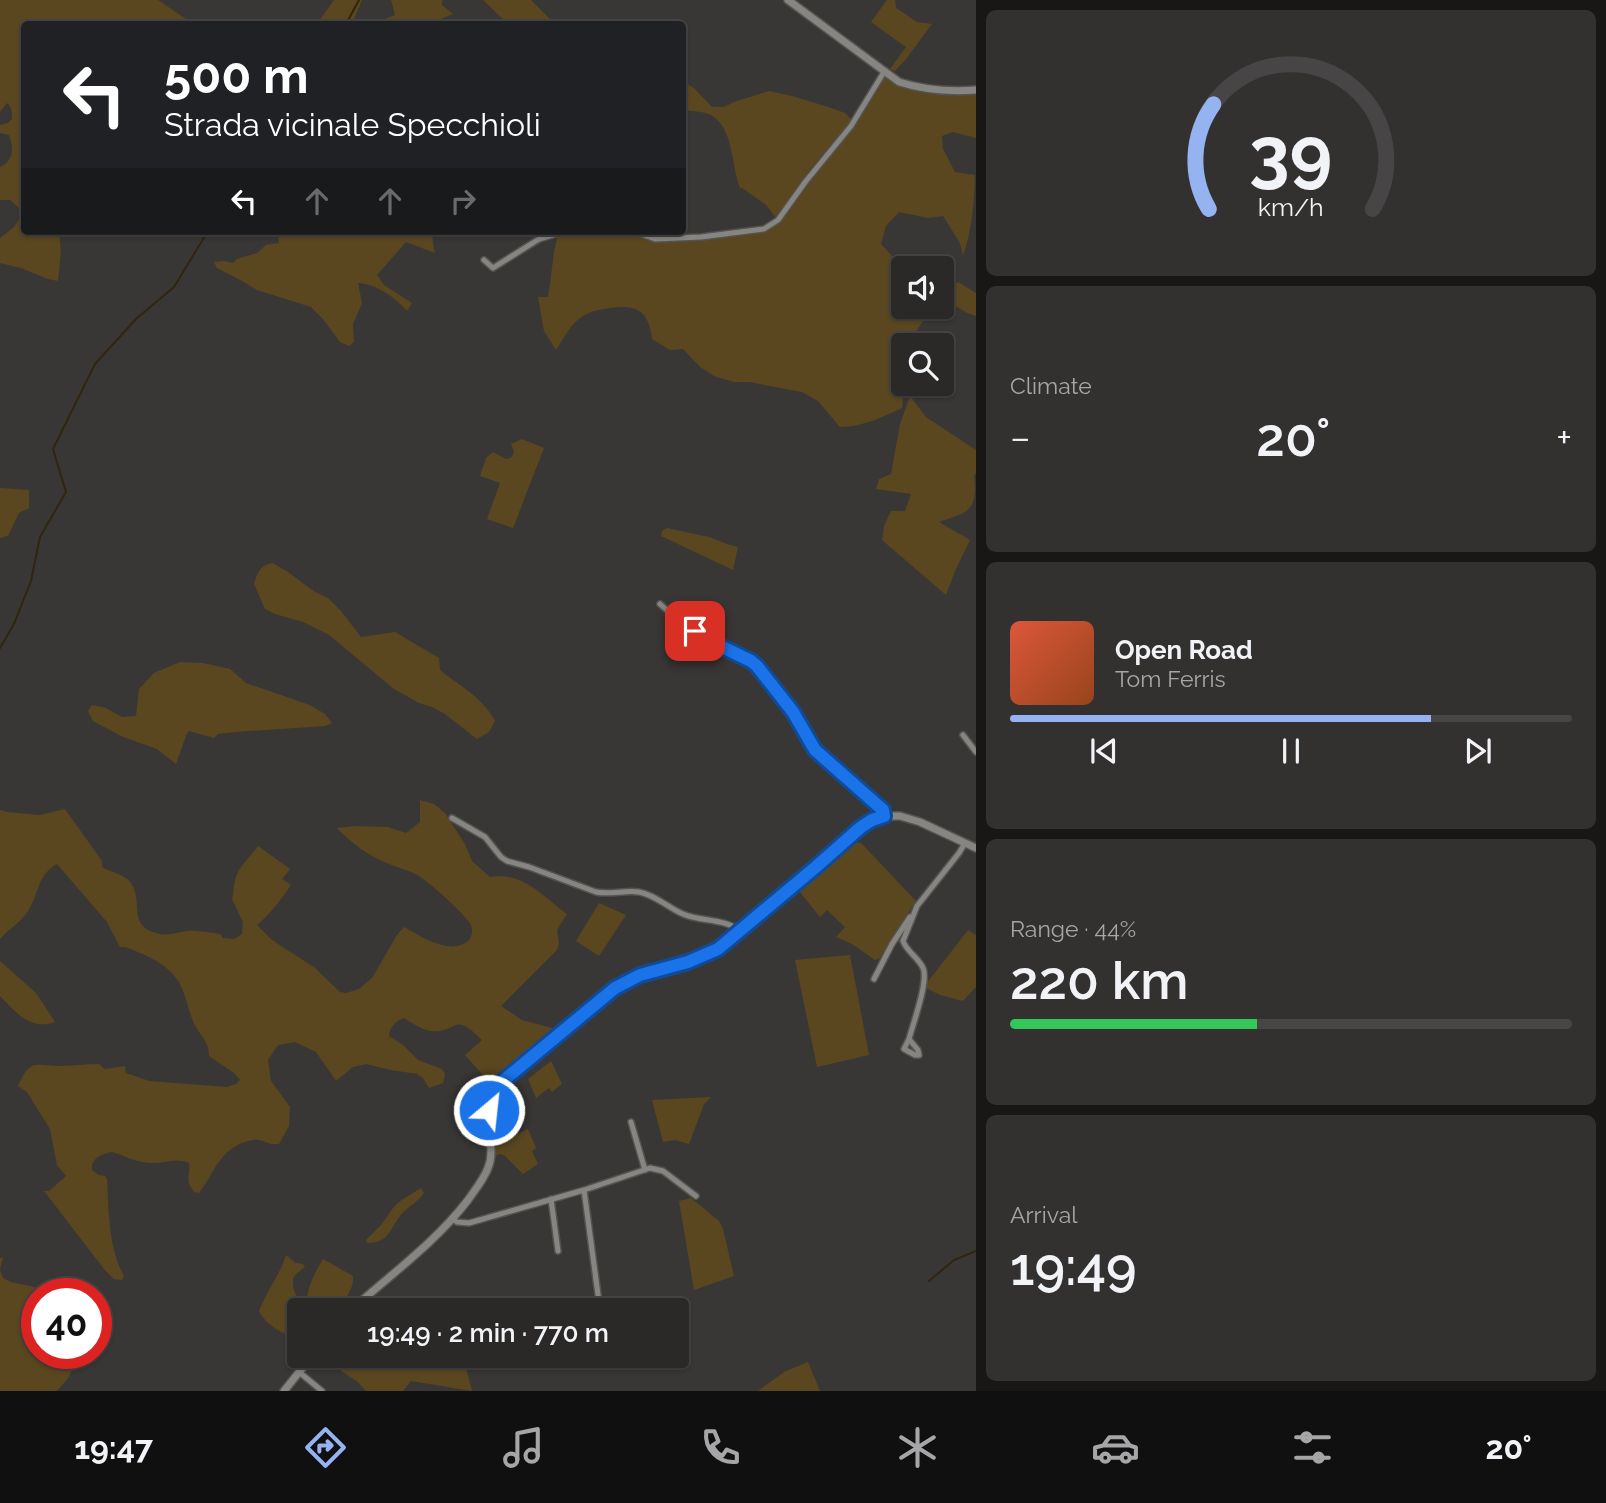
<!DOCTYPE html>
<meta charset="utf-8">
<style>
:root{--surface:#2b2928;--page:#333130;--text:#f1f3f6;--muted:#a6a6a8;--line:#474545;--accent:#95b2f1}
body{margin:0;font-family:Raleway,sans-serif;background:var(--page);color:var(--text);height:100vh;display:flex;flex-direction:column;font-size:26px;white-space:nowrap}
*{box-sizing:border-box;margin:0}
p{font-size:23px;color:var(--muted)}
.icon{flex:none;width:38px;height:38px;fill:none;stroke:currentColor;stroke-width:2;stroke-linecap:round;stroke-linejoin:round}
.map{position:relative;flex:1;overflow:hidden}
.sheet{display:flex;flex-direction:column;gap:10px;padding:10px;background:#181716;width:630px}
.sheet>*{flex:none}
.hud{position:absolute;left:21px;top:21px;width:665px;height:214px;border-radius:7px;box-shadow:0 2px 5px #0004,0 0 0 2px var(--line);background:#202124;color:#fff;overflow:hidden}
.controls{position:absolute;left:891px;top:256px;display:grid;gap:14px}
.controls a{display:grid;place-items:center;width:63px;height:63px;border-radius:7px;background:var(--surface);box-shadow:0 2px 5px #0004,0 0 0 2px var(--line);font-size:35px}
.speed{position:absolute;left:21px;top:1278px;display:flex;gap:14px;font-size:35px;font-weight:700;text-align:center}
.speed>*{display:grid;place-content:center;width:91px;height:91px;border-radius:50%;background:var(--surface);box-shadow:0 2px 5px #0004,0 0 0 2px var(--line);line-height:1}
.speed .limit{border:10px solid #d22;background:#fff;color:#111}
.pin{position:absolute;display:grid;place-items:center;width:60px;height:60px;color:#fff;margin:-30px;border-radius:14px;box-shadow:0 4px 10px #0006}
.me{position:absolute;width:77px;margin:-38px;rotate:28deg;stroke-linejoin:round;filter:drop-shadow(0 0 5px #0008)}
.turn{display:flex;align-items:center;gap:24px;height:147px;padding:0 28px;font-size:32px}
.turn .icon{width:91px;height:91px;stroke-width:2.5}
.turn b{display:block;font-size:49px;line-height:60px}
.lanes{display:flex;align-items:center;height:66px;padding:0 28px;background:#0003;justify-content:center;gap:35px;direction:ltr}
.lanes .off{opacity:.35}
.big{font-size:52px;font-weight:600;line-height:1.1}
.sheet .card{flex:1;display:flex;flex-direction:column;justify-content:center;gap:10px;min-width:0;padding:0 24px;border-radius:10px;background:var(--page)}
.sheet .dial{align-items:center;gap:0}
.dial svg{height:182px;overflow:visible;fill:none;stroke:var(--line);stroke-width:7;stroke-linecap:round;text-anchor:middle}
.dial text{fill:var(--text);stroke:none}
.song{display:flex;align-items:center;gap:21px}
.cover{width:84px;height:84px;border-radius:10px;background:linear-gradient(135deg,hsl(10 70% 55%),hsl(20 70% 35%))}
.played{height:7px;border-radius:4px;background:linear-gradient(90deg,var(--accent) 75%,var(--line) 75%)}
.keys{display:flex;justify-content:space-around;direction:ltr}
.heat{display:flex;justify-content:space-between;align-items:center;font-size:38px;direction:ltr}
.charge{height:10px;border-radius:5px;background:linear-gradient(90deg,#34c759 44%,var(--line) 0)}
.trip{position:absolute;left:287px;top:1298px;width:402px;height:70px;border-radius:7px;background:var(--surface);box-shadow:0 2px 5px #0004,0 0 0 2px var(--line);font-weight:600;line-height:70px;text-align:center}
.tab-bar{display:flex;height:112px;justify-content:space-around;align-items:center;background:#111010;color:var(--muted)}
.tab-bar .icon{width:49px;height:49px}
.tab-bar .current{color:var(--accent)}
.tab-bar b{font-size:32px;color:var(--text)}
main{display:flex;flex:1;min-height:0}
.map>svg:first-child{display:block}
</style>
<main>
<div class="map">
<svg width="976" height="1391" viewBox="0 0 976 1391">
<rect width="100%" height="100%" fill="#393735"/>
<path fill="#5a471f" d="M0,0H158L189,21L186,24H24V231H59L61,251L58,281L48,279L21,268L0,263V238L14,227L22,215L18,207L10,200H0V167C14,161 14,148 9,135L0,133V125L8,123L12,119C12,112 12,107 7,103L0,112Z
M334,0H362L352,24H317Z
M391,0H442V5L453,14L429,24H380L384,19L395,15Z
M483,0H531L555,24H508Z
M887,0H895L896,8L917,22L932,24L906,59L895,71L890,69L906,47L871,22Z
M883,76L894,81L976,92V138L953,132L942,136L943,149L955,172L975,175C974,204 972,229 963,256L960,243L943,216L928,218L899,212L886,226L881,244L903,268V306H922L923,321L917,330L910,345H903V383H905L902,408C882,417 863,427 840,427L818,401L802,392L749,382H734L714,376L700,367L683,349L670,350L652,339C649,311 637,304 610,308C598,310 589,311 579,319C569,326 563,340 556,350L544,331L538,297H548C552,276 552,255 558,235L619,234L636,236L652,241L763,231L780,221L806,185L839,146L859,118Z
M682,80L695,89L712,107H724L734,102L769,91L792,96L825,106L845,113L852,120L810,169L777,219L766,205L742,188H740C731,165 734,128 711,115C703,111 691,111 683,110Z
M277,231H432L433,244L435,253L406,242L377,275L384,285L412,303L407,311C395,297 376,284 358,283L362,303L353,324L354,342L349,346L340,342L323,319L311,307L257,290L244,282L217,268L214,262L224,261L233,263L237,259L257,253L266,245L279,243Z
M958,282L976,293V316L967,313L943,298L951,284Z
M910,396L926,417L976,450V473L974,476C976,489 976,505 965,512C959,516 946,519 939,522L970,540L955,571L946,595L882,540L884,526L891,511H905L911,494L876,489L879,479L891,474L900,424Z
M522,439L544,448L513,528L487,519L500,483L480,476L486,458L493,452L506,459L511,458L514,452L511,444Z
M0,488L29,490V508L19,513L8,536L0,538Z
M667,528L709,537L727,544L738,547L733,570L661,536L662,531Z
M273,563L288,572L315,592L328,598L341,611L361,637L395,632L439,658L440,670C460,686 483,698 495,721L489,732L477,739L445,714L432,707L419,703L394,689L329,635L303,622L275,614L265,609L254,584C258,572 259,566 273,563Z
M180,662L203,663L230,669L246,683L310,705L325,714L332,723L325,726L235,732L218,734L214,738L189,731L187,733L176,764L157,749L123,737L93,721L88,711L92,705L106,708L122,717L136,716L139,689L154,673Z
M420,800L434,804L445,813L465,844L472,861L490,877C524,872 541,895 567,914L557,930L559,943L557,950L501,1006L522,1020L559,1030L487,1088L481,1073L465,1055L482,1040C452,1010 460,1033 431,1031C422,1030 412,1023 404,1018C395,1021 390,1027 389,1036L403,1045L418,1060L442,1069L445,1074L443,1083L429,1088L423,1078L417,1074L391,1070L366,1064L353,1067L336,1081L316,1052L295,1042L278,1045L268,1060L271,1081L290,1107L289,1126L279,1144C268,1145 267,1141 258,1140C253,1139 246,1142 242,1143C218,1153 213,1175 199,1193L194,1192C184,1179 191,1176 189,1163C175,1157 164,1164 150,1163C136,1162 125,1156 112,1152C102,1154 91,1158 92,1170L99,1175L105,1176L107,1179C109,1213 108,1246 124,1276L122,1280L114,1279L104,1269L44,1191H49L66,1176L57,1165L50,1129L27,1092L18,1086C30,1059 34,1065 59,1066C72,1066 86,1064 99,1064L105,1069L125,1066L126,1073L149,1081L227,1087L236,1084L240,1080L234,1073L209,1056C209,1039 199,1036 193,1021C188,1009 186,996 180,984C168,963 147,956 126,947H120L107,922L57,864C36,876 40,893 28,911C20,923 9,929 0,939V810L7,812L40,815L65,809L102,861V867C111,873 123,873 130,882C145,900 125,927 160,934C170,936 178,932 187,931C198,930 210,933 220,934L223,938L234,939L242,934L243,922L232,899C234,893 233,888 235,881C237,868 251,856 258,846L290,869L282,879L291,885C281,900 270,914 257,925L272,940L315,968L340,992L346,993L359,989L372,978L397,935L404,927C420,936 452,957 469,940C472,936 473,931 471,925C466,915 426,879 416,874C403,868 388,865 376,858C361,850 349,840 337,828L355,826L388,827L406,833L420,822Z
M855,842L861,843L916,901L880,958L875,960L852,944L836,937L845,927L827,910L820,917L799,891L792,889L816,869L821,873Z
M599,903L626,915L599,956L576,941Z
M968,930L976,935V987L963,1001L940,995L926,988V984Z
M850,955L869,1055L817,1067L795,960Z
M0,961L36,993L55,1022C30,1031 16,1012 0,996Z
M551,1061L562,1084L552,1092L549,1088L536,1098L528,1079Z
M711,1097L704,1104L689,1144L675,1140L663,1142L652,1100Z
M528,1129L536,1148L532,1151L538,1164L523,1174L504,1155L499,1154L496,1156L494,1146Z
M421,1188L424,1193C418,1202 407,1207 400,1216C389,1230 389,1243 367,1243L366,1240L382,1224L393,1208L400,1201Z
M691,1198L719,1221L723,1229L734,1276L694,1290L679,1201Z
M286,1255L296,1263L303,1264L305,1267L297,1273L293,1278V1287L297,1298L298,1325L297,1331L292,1335C280,1334 264,1322 259,1311C266,1292 280,1275 286,1255Z
M3,1257L0,1270L3,1278L11,1282L62,1293H37V1353H79L69,1377L57,1391H0V1258Z
M323,1259L353,1276C354,1291 344,1301 333,1311H307C305,1292 313,1275 323,1259Z
M319,1356H348L357,1368L403,1360L402,1356H463L472,1391L411,1381L403,1391H366L358,1382Z
M808,1362L820,1391H758L784,1372Z"/>
<g fill="none" stroke-linecap="round" stroke-linejoin="round">
<path stroke="#30250e" stroke-width="2" d="M346,24L359,0
M0,648L14,624L31,581L40,537L66,492L53,449L95,364L136,319L174,287L208,231
M929,1281L954,1260L976,1251"/>
<defs>
<path id="minor" d="M632,231L655,239L701,237L764,229L778,220L806,181L851,126L884,72
M484,260L493,268L539,239L563,232L592,231
M660,604L678,620L712,642L751,661L793,712L815,750L883,810L884,816
M963,735L976,752
M452,818L485,837L501,857L507,861L529,867L596,892C610,895 625,890 639,892C656,895 668,908 683,914C701,922 724,918 740,931
M874,979L892,944L910,917
M909,1039L904,1049L915,1055H919L918,1050L909,1039C913,1024 929,980 923,968C918,957 907,952 903,941L917,906L959,853L965,843
M631,1122L645,1170
M584,1190L599,1302
M551,1199L558,1251
M453,1219L457,1222L469,1223L584,1190L650,1168L663,1171L696,1196
M299,1372L322,1391"/>
<path id="tertiary" d="M788,0L899,82C924,90 950,92 976,90
M350,1311C390,1275 435,1243 468,1200C475,1190 484,1179 488,1168C496,1149 485,1129 489,1109C491,1099 499,1089 504,1080L615,988L632,978L648,972L688,963L708,954L726,943L861,827L872,820L884,816H900L920,822L976,848
M284,1391L312,1356"/>
</defs>
<use href="#minor" stroke="#535351" stroke-width="8"/>
<use href="#tertiary" stroke="#535351" stroke-width="10"/>
<use href="#minor" stroke="#868582" stroke-width="5"/>
<use href="#tertiary" stroke="#868582" stroke-width="7"/>
</g>
<g fill="none" stroke-linecap="round" stroke-linejoin="round">
<defs>
<path id="route" d="M489,1110L493,1099L504,1080L615,988L640,975L688,962L718,949L817,866L861,827L872,820L884,816L883,810L815,750L793,712L757,666L751,661L712,642L695,631"/>
</defs>
<use href="#route" stroke="#114b97" stroke-width="18"/>
<use href="#route" stroke="#1a73e8" stroke-width="12"/>
</g>
</svg>
<div class="controls">
<a><svg class="icon" aria-label="sound" viewBox="0 0 24 24"><path d="M4 9h4l5-4v14l-5-4H4zM17 9q2 3 0 6"/></svg></a>
<a><svg class="icon" aria-label="search" viewBox="0 0 24 24"><circle cx="10" cy="10" r="6"/><path d="M15 15l6 6"/></svg></a>
</div>
<div class="speed"><div class="limit">40</div></div>
<div class="pin" style="left:695px;top:631px;background:#d93025"><svg class="icon" aria-label="arrive" viewBox="0 0 24 24"><path d="M6 21V4h12l-3 4 3 4H6"/></svg></div>
<svg class="me" style="left:489px;top:1110px" viewBox="-20 -20 40 40"><circle r="17" fill="#1a73e8" stroke="#fff" stroke-width="3"/><path d="M0-11L8 9 0 5-8 9z" fill="#fff"/></svg>
<div class="trip">19:49 · 2 min · 770 m</div>
<div class="hud">
<div class="turn"><svg class="icon" aria-label="left" viewBox="0 0 24 24"><path d="M17 20v-9H6M10 6l-5 5 5 5"/></svg><div><b>500 m</b>Strada vicinale Specchioli</div></div>
<div class="lanes"><svg class="icon" aria-label="left" viewBox="0 0 24 24"><path d="M17 20v-9H6M10 6l-5 5 5 5"/></svg><svg class="icon off" aria-label="ahead" viewBox="0 0 24 24"><path d="M12 20V5M6 11l6-6 6 6"/></svg><svg class="icon off" aria-label="ahead" viewBox="0 0 24 24"><path d="M12 20V5M6 11l6-6 6 6"/></svg><svg class="icon off" aria-label="right" viewBox="0 0 24 24"><path d="M7 20v-9h11M14 6l5 5-5 5"/></svg></div>
</div>
</div>
<section class="sheet">
<div class="card dial"><svg viewBox="0 0 100 80">
<path d="M14 69A42 42 0 1 1 86 69"/>
<path d="M14 69A42 42 0 0 1 16 23" stroke="#95b2f1"/>
<text x="50" y="56" font-size="32" font-weight="700">39</text>
<text x="50" y="72" font-size="11">km/h</text>
</svg></div>
<div class="card"><p>Climate</p>
<div class="heat"><a>−</a><b class="big">20°</b><a>+</a></div>
</div>
<div class="card">
<div class="song"><i class="cover"></i><div><b>Open Road</b><p>Tom Ferris</p></div></div>
<div class="played"></div>
<div class="keys"><svg class="icon" aria-label="previous" viewBox="0 0 24 24"><path d="M18 5L8 12l10 7zM5 5v14"/></svg><svg class="icon" aria-label="pause" viewBox="0 0 24 24"><path d="M8 5v14M16 5v14"/></svg><svg class="icon" aria-label="next" viewBox="0 0 24 24"><path d="M6 5l10 7-10 7zM19 5v14"/></svg></div>
</div>
<div class="card"><p>Range · 44%</p><b class="big">220 km</b><div class="charge"></div></div>
<div class="card"><p>Arrival</p><b class="big">19:49</b></div>
</section>
</main>
<nav class="tab-bar">
<b>19:47</b>
<svg class="icon current" aria-label="directions" viewBox="0 0 24 24"><path d="M12 3l9 9-9 9-9-9zM9 14v-3h6M13 9l2 2-2 2"/></svg>
<svg class="icon" aria-label="music" viewBox="0 0 24 24"><path d="M9 18V5l10-2v13"/><circle cx="6" cy="18" r="3"/><circle cx="16" cy="16" r="3"/></svg>
<svg class="icon" aria-label="phone" viewBox="0 0 24 24"><path d="M5 4h4l2 5-3 2q2 4 5 5l2-3 5 2v4C11 20 4 13 5 4z"/></svg>
<svg class="icon" aria-label="climate" viewBox="0 0 24 24"><path d="M12 3v18M4 7l16 10M4 17L20 7"/></svg>
<svg class="icon" aria-label="car" viewBox="0 0 24 24"><path d="M5 17H2v-5l4-1 3-4h7l3 4 3 1v5h-3M9 17h6M6 11h13"/><circle cx="7" cy="17" r="2"/><circle cx="17" cy="17" r="2"/></svg>
<svg class="icon" aria-label="filters" viewBox="0 0 24 24"><path d="M4 7h16M4 17h16"/><circle cx="9" cy="7" r="2"/><circle cx="15" cy="17" r="2"/></svg>
<b>20°</b>
</nav>
